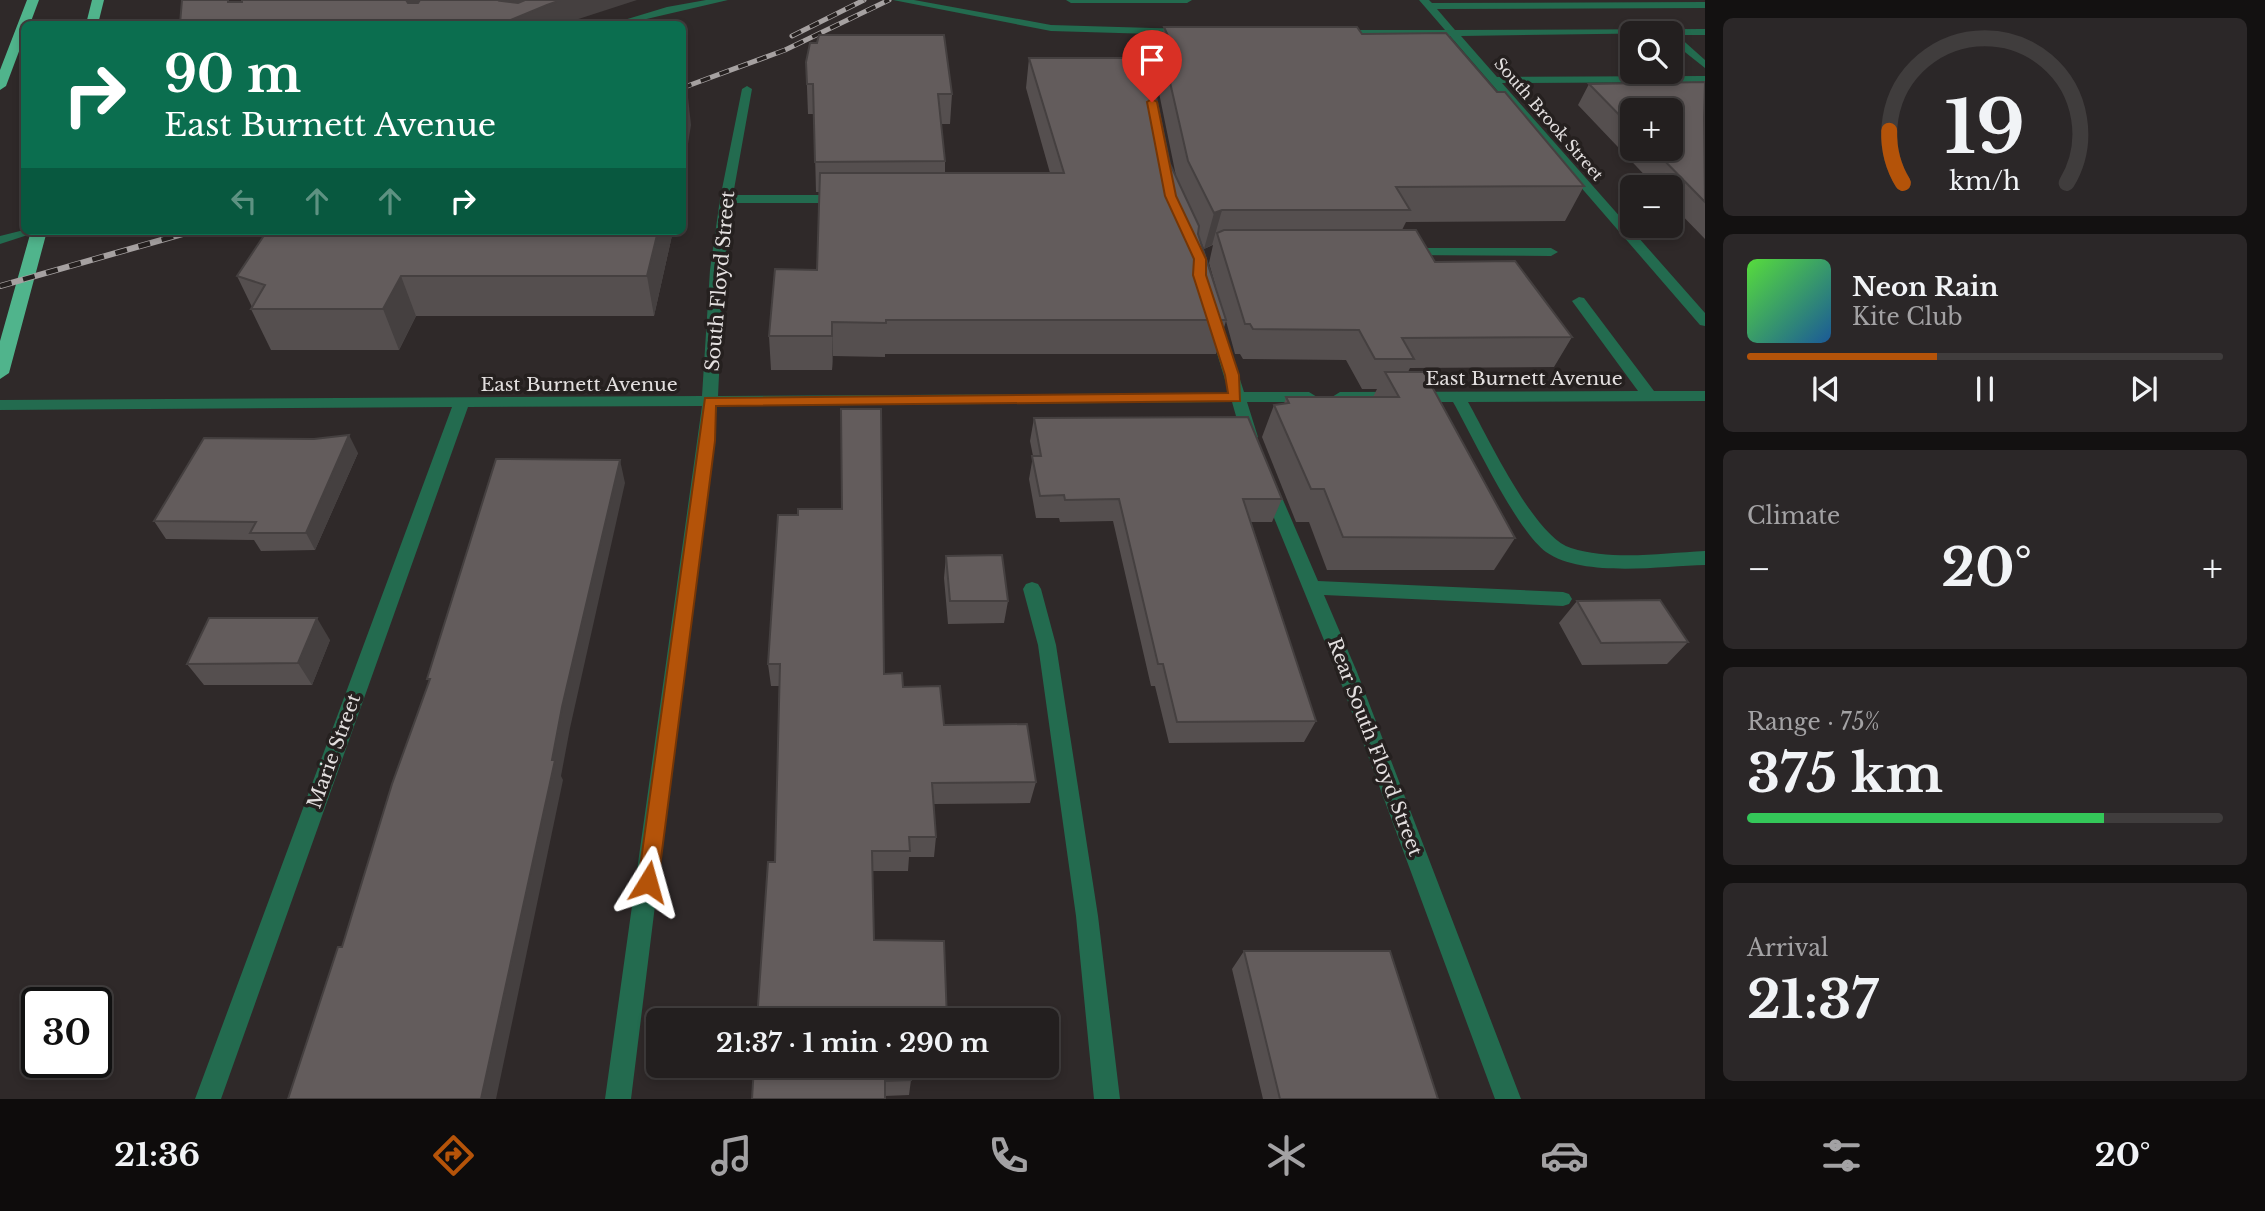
<!DOCTYPE html>
<meta charset="utf-8">
<style>
:root{--surface:#231f1f;--page:#2b2728;--text:#f1f3f6;--muted:#a3a2a4;--line:#403d3d;--accent:#b45309}
body{margin:0;font-family:"Libre Baskerville",serif;background:var(--page);color:var(--text);height:100vh;display:flex;flex-direction:column;font-size:26px;white-space:nowrap}
*{box-sizing:border-box;margin:0}
p{font-size:23px;color:var(--muted)}
.icon{flex:none;width:38px;height:38px;fill:none;stroke:currentColor;stroke-width:2;stroke-linecap:round;stroke-linejoin:round}
.map{position:relative;flex:1;overflow:hidden}
.drawer{display:flex;flex-direction:column;gap:18px;padding:18px;background:#131111;width:560px}
.drawer>*{flex:none}
.top-card{position:absolute;left:21px;top:21px;width:665px;height:214px;border-radius:10px;box-shadow:0 4px 10px #0003,0 0 0 2px var(--line);background:#0b6e4f;color:#fff;overflow:hidden}
.buttons{position:absolute;left:1620px;top:21px;display:grid;gap:14px}
.buttons a{display:grid;place-items:center;width:63px;height:63px;border-radius:10px;background:var(--surface);box-shadow:0 4px 10px #0003,0 0 0 2px var(--line);font-size:35px}
.speed{position:absolute;left:21px;top:987px;display:flex;gap:14px;font-size:35px;font-weight:700;text-align:center}
.speed>*{display:grid;place-content:center;width:91px;height:91px;border-radius:50%;background:var(--surface);box-shadow:0 4px 10px #0003,0 0 0 2px var(--line);line-height:1}
.speed .limit{border:4px solid #111;border-radius:10px;background:#fff;color:#111}
.pin{position:absolute;display:grid;place-items:center;width:60px;height:60px;color:#fff;margin:-72px -30px;border-radius:50% 50% 50% 0;rotate:-45deg;box-shadow:0 0 7px #0007}
.pin .icon{rotate:45deg}
.me{position:absolute;width:77px;margin:-38px;rotate:8deg;stroke-linejoin:round;filter:drop-shadow(0 0 5px #0008)}
.turn{display:flex;align-items:center;gap:24px;height:147px;padding:0 28px;font-size:32px}
.turn .icon{width:91px;height:91px;stroke-width:2.5}
.turn b{display:block;font-size:49px;line-height:60px}
.lanes{display:flex;align-items:center;height:66px;padding:0 28px;background:#0003;justify-content:center;gap:35px;direction:ltr}
.lanes .off{opacity:.35}
.big{font-size:52px;font-weight:700;line-height:1.1}
.drawer .widget{flex:1;display:flex;flex-direction:column;justify-content:center;gap:10px;min-width:0;padding:0 24px;border-radius:10px;background:var(--page)}
.drawer .dial{align-items:center;gap:0}
.dial svg{height:182px;overflow:visible;fill:none;stroke:var(--line);stroke-width:7;stroke-linecap:round;text-anchor:middle}
.dial text{fill:var(--text);stroke:none}
.song{display:flex;align-items:center;gap:21px}
.cover{width:84px;height:84px;border-radius:10px;background:linear-gradient(135deg,hsl(110 70% 55%),hsl(210 70% 35%))}
.played{height:7px;border-radius:4px;background:linear-gradient(90deg,var(--accent) 40%,var(--line) 40%)}
.keys{display:flex;justify-content:space-around;direction:ltr}
.heat{display:flex;justify-content:space-between;align-items:center;font-size:38px;direction:ltr}
.charge{height:10px;border-radius:5px;background:linear-gradient(90deg,#34c759 75%,var(--line) 0)}
.trip{position:absolute;left:646px;top:1008px;width:413px;height:70px;border-radius:10px;background:var(--surface);box-shadow:0 4px 10px #0003,0 0 0 2px var(--line);font-weight:700;line-height:70px;text-align:center}
.menu{display:flex;height:112px;justify-content:space-around;align-items:center;background:#0e0c0c;color:var(--muted)}
.menu .icon{width:49px;height:49px}
.menu .on{color:var(--accent)}
.menu b{font-size:32px;color:var(--text)}
main{display:flex;flex:1;min-height:0}
.map>svg:first-child{display:block}
</style>
<main>
<div class="map">
<svg width="1705" height="1099" viewBox="0 0 1705 1099">
<rect width="100%" height="100%" fill="#2f2929"/>
<g fill="none" stroke-linecap="round" stroke-linejoin="round">
<path fill="#236b4f" fill-rule="evenodd" d="M706,0H728L625,24H611L667,7Z
M893,0H914L1051,25L1186,29L1191,32L1186,35L1051,31Z
M1066,0H1192L1187,3H1071Z
M1419,0H1429L1432,3L1705,2V8L1437,9L1455,30L1705,29V35H1677L1705,60V68L1671,41V33L1461,36L1497,77L1705,76V82L1502,83L1705,313V326L1700,325L1450,36H1340L1335,33L1340,30H1445Z
M747,86L752,89L733,195H842L848,199L842,203H732L724,270L718,396L1229,393L1206,317L1213,313L1220,317L1244,392H1309L1317,397L1309,402H1247L1258,437L1250,442L1242,437L1232,402L717,406L631,1099H605L702,406L468,407L221,1099H195L452,407L0,410V400L702,396L710,270L720,199L742,89Z
M24,230L40,231L0,244V236Z
M1407,248H1551L1558,252L1551,256L1402,255V249Z
M1579,297L1584,298L1654,391H1705V401L1468,402C1488,437 1534,537 1571,548C1613,561 1663,553 1705,551V565C1662,566 1583,578 1546,552C1516,530 1473,437 1453,402H1340L1332,397L1340,392L1638,391L1572,301Z
M1269,480L1277,486L1318,581L1563,592L1569,594L1572,599L1569,604L1563,606L1324,595L1357,672L1521,1099H1495L1337,672L1261,486Z
M1032,582L1038,584L1041,589L1056,645L1098,916L1120,1099H1094L1076,916L1038,645L1023,589L1026,584Z"/>
<path fill="#50b48c" fill-rule="evenodd" d="M27,0H39L30,24H24V38L6,86L0,90V70Z
M92,0H104L98,24H86Z
M31,231H47L9,373L0,379V341Z"/>
<defs>
<path id="rail-far1" d="M792,36L864,0
M682,88L785,50L889,0"/>
<path id="rail" d="M0,286L193,231"/>
</defs>
<use href="#rail-far1" stroke="#a6a1a1" stroke-width="5"/>
<use href="#rail" stroke="#a6a1a1" stroke-width="6"/>
<use href="#rail-far1" stroke="#25201f" stroke-width="3.5" stroke-dasharray="10" stroke-linecap="butt"/>
<use href="#rail" stroke="#25201f" stroke-width="4.5" stroke-dasharray="12" stroke-linecap="butt"/>
</g>
<path fill="#554f4f" fill-rule="evenodd" d="M1164,27L1362,34L1497,92L1584,186L1565,221L1406,222L1402,230L1435,262L1572,337L1554,367L1410,368L1408,372L1515,538L1494,570H1327L1309,522H1296L1262,437L1274,405L1284,404L1286,397H1373L1377,389H1362L1346,360L1243,359L1240,354H1235L1226,321L1216,354H885V357L833,356L832,370H771L769,336L817,270L820,192H816L814,114H808L806,62L952,94L950,124H941L945,161V173H1050L1026,88L1029,58L1170,164L1176,176L1158,88L1162,69L1157,59ZM1201,241L1204,249L1213,245L1209,263L1217,291Z
M1705,82V239L1671,204V187H1656L1578,105L1589,84ZM1633,110L1671,149H1633Z
M673,231L654,316H416L399,350H271L251,309L252,307L237,276Z
M1034,418L1282,499L1272,522H1251L1316,721L1304,742L1169,743L1155,686H1151L1113,521L1060,522L1059,518H1036L1029,479L1033,456L1030,441Z
M358,453L315,550L261,551L254,540L166,539L154,521Z
M778,515L884,674L903,687L944,725L1036,782L1030,803L934,804L936,837L934,857H909L908,871H872L874,940L947,1020L775,862L779,686H771L768,664Z
M946,556L1008,601L1004,623L948,624L944,578Z
M1577,601L1688,642L1667,664L1582,665L1559,623Z
M330,640L312,685H204L187,664Z
M1244,951L1438,1099H1263L1232,969Z
M754,1066L911,1080L909,1095L885,1096Z"/>
<path fill="#454040" d="M406,0H427L413,23Z
M503,0H637L563,24H501Z
M687,88L691,125L682,181V114Z
M1222,210L1212,245L1204,249L1214,213Z
M658,231H673L654,316L647,276Z
M401,276L416,316L399,350L383,309Z
M832,322L833,356L832,370Z
M349,435L358,453L315,550L306,533Z
M620,460L625,483L570,728L561,776L563,780L496,1099H481L562,707Z
M317,618L330,640L312,685L298,663Z"/>
<path fill="#635c5c" stroke="#454040" stroke-width="2" d="M182,0H228V2H242V0H406L408,3H418L420,0H503L501,1L518,3L525,0H561L547,5L501,24H180Z
M1164,27H1357L1362,34L1446,33L1497,92H1505L1584,186L1396,187L1410,210H1222L1214,213L1188,161L1164,56H1177Z
M819,35H944L952,94H938L945,161L815,162L813,84H807L806,62L810,43H817Z
M1029,58H1148L1170,164L1199,226L1198,234L1226,320H886V323L832,322V336H769L775,269L817,270L820,173H1064Z
M1705,82L1704,118L1705,202L1653,149H1671V110H1633V129L1589,84Z
M682,88H687L682,114Z
M1224,230H1416L1435,262L1515,261L1572,337L1402,338L1414,359H1375L1359,330L1253,329L1250,324H1245L1217,233Z
M267,231H658L647,276H401L383,309H251L265,285L237,276Z
M1385,372H1424L1515,538L1343,537L1324,489H1311L1274,405L1289,403L1286,397H1399Z
M841,409H881L884,674L902,673L903,687L940,686L944,725L1027,724L1036,782L932,783L936,837H909L910,851H872L874,940L944,941L947,1020H757L768,862H775L780,664H768L778,515H798V509H842Z
M1248,417L1282,499H1243L1316,721L1177,722L1163,664H1158L1119,499L1065,500L1064,495L1040,496L1032,456H1041L1034,418Z
M349,435L306,533H250L256,522L154,521L204,438L314,439Z
M496,459L620,460L562,707L552,760H555L481,1099H288L338,947H342L392,784L430,679H427Z
M1002,555L1008,601H950L946,556Z
M1660,600L1688,642L1601,643L1577,601Z
M209,618H317L298,663L187,664Z
M1244,951H1390L1438,1099H1280Z
M754,1066H911V1080L885,1081V1099H752Z"/>
<path fill="#b45309" stroke="#753606" stroke-width="2" d="M1152,99L1157,102L1176,196L1206,259V275L1239,375L1240,401L716,406L715,441L658,882L655,889L648,891L641,889L638,882L705,398L1228,393L1225,375L1193,275L1194,259L1165,196L1147,102Z"/>
<g text-anchor="middle" dominant-baseline="central" stroke-width="7" stroke-linejoin="round" paint-order="stroke">
<g font-size="16" fill="#e3dfdf" stroke="#25201f">
<text transform="translate(1549 119) rotate(49)">South Brook Street</text>
</g>
<g font-size="19" fill="#e3dfdf" stroke="#25201f">
<text transform="translate(720 281) rotate(-85)">South Floyd Street</text>
<text x="1524" y="378">East Burnett Avenue</text>
<text x="579" y="384">East Burnett Avenue</text>
<text transform="translate(1375 747) rotate(69)">Rear South Floyd Street</text>
<text transform="translate(334 751) rotate(-70)">Marie Street</text>
</g>
</g>
</svg>
<div class="buttons">
<a><svg class="icon" aria-label="search" viewBox="0 0 24 24"><circle cx="10" cy="10" r="6"/><path d="M15 15l6 6"/></svg></a>
<a>+</a>
<a>−</a>
</div>
<div class="speed"><div class="limit">30</div></div>
<div class="pin" style="left:1152px;top:102px;background:#d93025"><svg class="icon" aria-label="arrive" viewBox="0 0 24 24"><path d="M6 21V4h12l-3 4 3 4H6"/></svg></div>
<svg class="me" style="left:648px;top:882px" viewBox="-20 -20 40 40"><path d="M0-17L14 15 0 8-14 15z" fill="#b45309" stroke="#fff" stroke-width="4"/></svg>
<div class="trip">21:37 · 1 min · 290 m</div>
<div class="top-card">
<div class="turn"><svg class="icon" aria-label="right" viewBox="0 0 24 24"><path d="M7 20v-9h11M14 6l5 5-5 5"/></svg><div><b>90 m</b>East Burnett Avenue</div></div>
<div class="lanes"><svg class="icon off" aria-label="left" viewBox="0 0 24 24"><path d="M17 20v-9H6M10 6l-5 5 5 5"/></svg><svg class="icon off" aria-label="ahead" viewBox="0 0 24 24"><path d="M12 20V5M6 11l6-6 6 6"/></svg><svg class="icon off" aria-label="ahead" viewBox="0 0 24 24"><path d="M12 20V5M6 11l6-6 6 6"/></svg><svg class="icon" aria-label="right" viewBox="0 0 24 24"><path d="M7 20v-9h11M14 6l5 5-5 5"/></svg></div>
</div>
</div>
<section class="drawer">
<div class="widget dial"><svg viewBox="0 0 100 80">
<path d="M14 69A42 42 0 1 1 86 69"/>
<path d="M14 69A42 42 0 0 1 8 46" stroke="#b45309"/>
<text x="50" y="56" font-size="32" font-weight="700">19</text>
<text x="50" y="72" font-size="11">km/h</text>
</svg></div>
<div class="widget">
<div class="song"><i class="cover"></i><div><b>Neon Rain</b><p>Kite Club</p></div></div>
<div class="played"></div>
<div class="keys"><svg class="icon" aria-label="previous" viewBox="0 0 24 24"><path d="M18 5L8 12l10 7zM5 5v14"/></svg><svg class="icon" aria-label="pause" viewBox="0 0 24 24"><path d="M8 5v14M16 5v14"/></svg><svg class="icon" aria-label="next" viewBox="0 0 24 24"><path d="M6 5l10 7-10 7zM19 5v14"/></svg></div>
</div>
<div class="widget"><p>Climate</p>
<div class="heat"><a>−</a><b class="big">20°</b><a>+</a></div>
</div>
<div class="widget"><p>Range · 75%</p><b class="big">375 km</b><div class="charge"></div></div>
<div class="widget"><p>Arrival</p><b class="big">21:37</b></div>
</section>
</main>
<nav class="menu">
<b>21:36</b>
<svg class="icon on" aria-label="directions" viewBox="0 0 24 24"><path d="M12 3l9 9-9 9-9-9zM9 14v-3h6M13 9l2 2-2 2"/></svg>
<svg class="icon" aria-label="music" viewBox="0 0 24 24"><path d="M9 18V5l10-2v13"/><circle cx="6" cy="18" r="3"/><circle cx="16" cy="16" r="3"/></svg>
<svg class="icon" aria-label="phone" viewBox="0 0 24 24"><path d="M5 4h4l2 5-3 2q2 4 5 5l2-3 5 2v4C11 20 4 13 5 4z"/></svg>
<svg class="icon" aria-label="climate" viewBox="0 0 24 24"><path d="M12 3v18M4 7l16 10M4 17L20 7"/></svg>
<svg class="icon" aria-label="car" viewBox="0 0 24 24"><path d="M5 17H2v-5l4-1 3-4h7l3 4 3 1v5h-3M9 17h6M6 11h13"/><circle cx="7" cy="17" r="2"/><circle cx="17" cy="17" r="2"/></svg>
<svg class="icon" aria-label="filters" viewBox="0 0 24 24"><path d="M4 7h16M4 17h16"/><circle cx="9" cy="7" r="2"/><circle cx="15" cy="17" r="2"/></svg>
<b>20°</b>
</nav>
